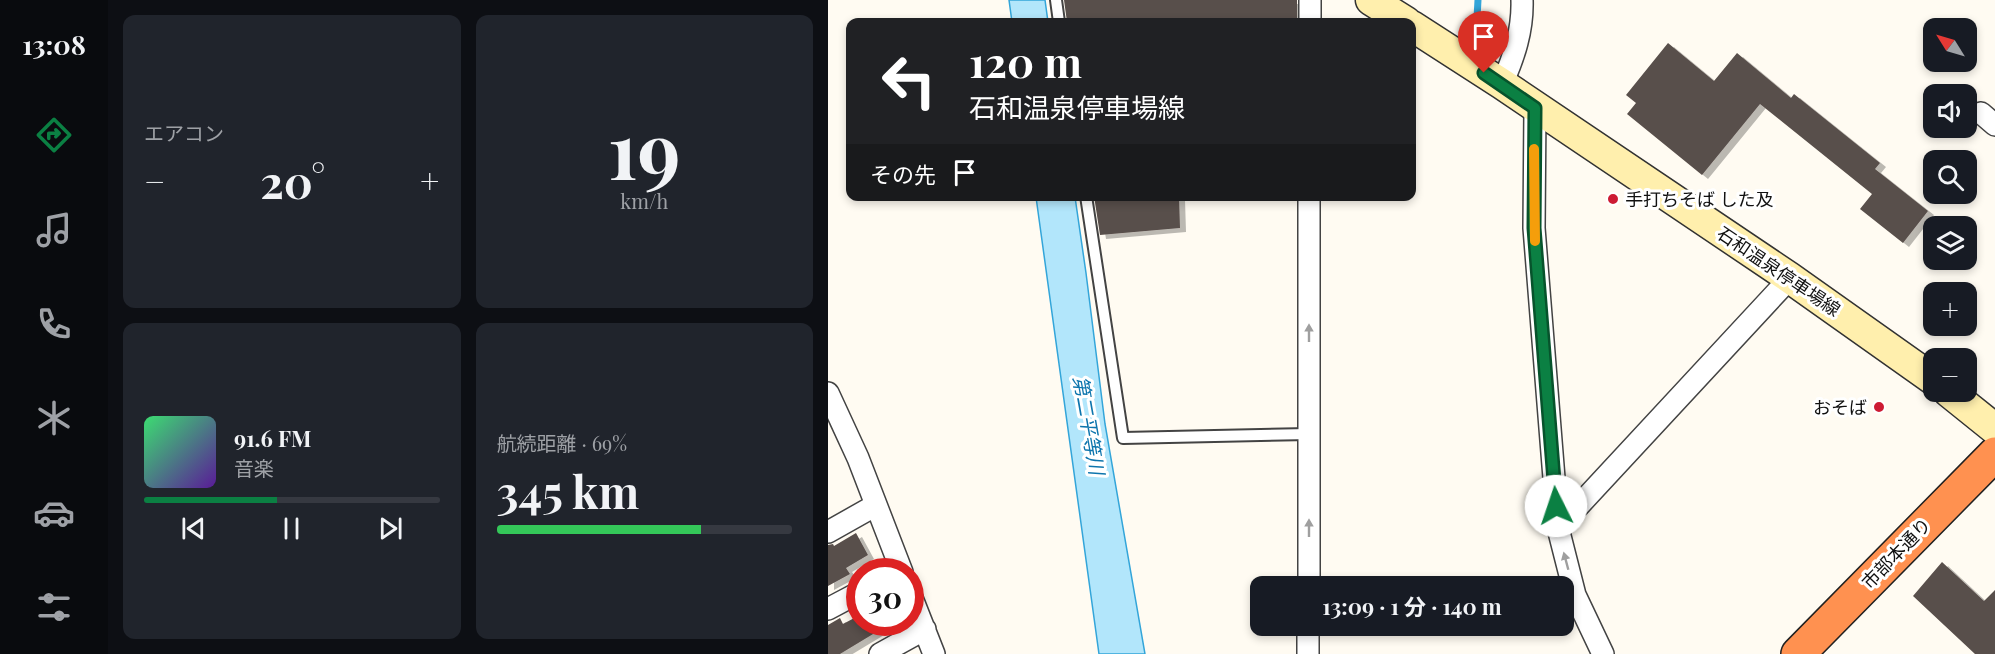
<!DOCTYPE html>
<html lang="ja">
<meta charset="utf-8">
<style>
:root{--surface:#171b24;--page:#20242c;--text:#f1f3f6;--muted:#9ea1a6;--line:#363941;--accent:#0b8043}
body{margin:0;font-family:"Playfair Display","Noto Sans JP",serif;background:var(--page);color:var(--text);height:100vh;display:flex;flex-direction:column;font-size:22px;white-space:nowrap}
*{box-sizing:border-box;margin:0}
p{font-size:20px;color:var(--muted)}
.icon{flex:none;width:33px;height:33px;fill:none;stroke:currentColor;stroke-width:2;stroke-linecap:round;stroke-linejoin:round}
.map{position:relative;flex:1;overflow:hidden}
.side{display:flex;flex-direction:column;gap:15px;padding:15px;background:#0d0f14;width:720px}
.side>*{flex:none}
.hud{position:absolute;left:18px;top:18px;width:570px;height:183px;border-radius:12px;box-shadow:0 3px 9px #0003;background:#202124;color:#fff;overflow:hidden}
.needle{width:39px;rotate:307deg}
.controls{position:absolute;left:1095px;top:18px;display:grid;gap:12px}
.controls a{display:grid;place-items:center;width:54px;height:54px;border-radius:12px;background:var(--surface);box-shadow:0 3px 9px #0003;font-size:30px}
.speed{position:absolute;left:18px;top:558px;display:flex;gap:12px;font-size:30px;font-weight:700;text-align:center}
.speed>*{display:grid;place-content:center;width:78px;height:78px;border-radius:50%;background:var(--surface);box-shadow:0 3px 9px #0003;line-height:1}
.speed .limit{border:9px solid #d22;background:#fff;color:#111}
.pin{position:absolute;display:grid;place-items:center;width:51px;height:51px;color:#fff;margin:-62px -26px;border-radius:50% 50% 50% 0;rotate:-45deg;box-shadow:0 0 6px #0007}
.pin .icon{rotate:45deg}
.me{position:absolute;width:66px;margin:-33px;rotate:356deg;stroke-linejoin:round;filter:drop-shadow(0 0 4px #0008)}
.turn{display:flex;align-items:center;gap:21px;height:126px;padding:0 24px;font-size:27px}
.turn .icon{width:78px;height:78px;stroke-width:2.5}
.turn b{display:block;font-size:42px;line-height:51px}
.then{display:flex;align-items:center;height:57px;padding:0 24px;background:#0003;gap:12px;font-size:22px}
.big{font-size:45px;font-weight:700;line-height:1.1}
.side .card{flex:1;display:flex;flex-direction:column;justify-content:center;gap:9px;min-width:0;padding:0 21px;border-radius:12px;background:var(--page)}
.side .dial{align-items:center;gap:0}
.dial b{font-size:78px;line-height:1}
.song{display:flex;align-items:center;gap:18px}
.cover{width:72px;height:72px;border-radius:9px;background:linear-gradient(135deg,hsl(140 70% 55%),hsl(270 70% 35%))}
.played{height:6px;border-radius:3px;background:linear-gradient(90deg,var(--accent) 45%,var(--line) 45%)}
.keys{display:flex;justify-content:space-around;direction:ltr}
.heat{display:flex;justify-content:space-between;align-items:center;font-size:33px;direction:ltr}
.charge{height:9px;border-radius:4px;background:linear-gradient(90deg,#34c759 69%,var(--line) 0)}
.side .tiles{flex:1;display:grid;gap:15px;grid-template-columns:repeat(2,1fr)}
.trip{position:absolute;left:422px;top:576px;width:324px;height:60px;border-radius:12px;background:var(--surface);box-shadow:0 3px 9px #0003;font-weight:700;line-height:60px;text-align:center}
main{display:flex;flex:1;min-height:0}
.tab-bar{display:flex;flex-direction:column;width:108px;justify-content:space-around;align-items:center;background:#090b0e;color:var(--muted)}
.tab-bar .icon{width:42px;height:42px}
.tab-bar .selected{color:var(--accent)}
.tab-bar b{font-size:27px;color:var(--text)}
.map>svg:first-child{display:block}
</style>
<main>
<nav class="tab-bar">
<b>13:08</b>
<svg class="icon selected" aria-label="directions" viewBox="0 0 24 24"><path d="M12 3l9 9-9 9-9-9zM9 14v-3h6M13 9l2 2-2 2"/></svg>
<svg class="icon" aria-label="music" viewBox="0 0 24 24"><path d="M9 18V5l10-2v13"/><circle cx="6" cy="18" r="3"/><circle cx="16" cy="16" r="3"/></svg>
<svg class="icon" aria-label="phone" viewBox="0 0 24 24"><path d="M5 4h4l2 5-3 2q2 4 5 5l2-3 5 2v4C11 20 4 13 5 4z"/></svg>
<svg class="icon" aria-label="climate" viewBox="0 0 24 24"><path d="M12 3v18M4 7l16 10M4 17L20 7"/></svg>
<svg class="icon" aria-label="car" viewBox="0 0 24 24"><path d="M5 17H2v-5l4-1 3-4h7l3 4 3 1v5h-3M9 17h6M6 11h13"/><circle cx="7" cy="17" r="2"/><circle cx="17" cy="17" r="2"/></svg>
<svg class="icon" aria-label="filters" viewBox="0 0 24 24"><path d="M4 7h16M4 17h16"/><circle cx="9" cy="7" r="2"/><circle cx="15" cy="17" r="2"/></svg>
</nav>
<section class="side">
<div class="tiles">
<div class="card"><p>エアコン</p>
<div class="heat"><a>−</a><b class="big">20°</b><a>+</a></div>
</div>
<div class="card dial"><b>19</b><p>km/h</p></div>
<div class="card">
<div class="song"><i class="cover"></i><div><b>91.6 FM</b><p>音楽</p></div></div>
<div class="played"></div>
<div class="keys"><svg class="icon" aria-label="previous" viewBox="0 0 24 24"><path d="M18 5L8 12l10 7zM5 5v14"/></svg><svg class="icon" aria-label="pause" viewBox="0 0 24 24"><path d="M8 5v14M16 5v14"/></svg><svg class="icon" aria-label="next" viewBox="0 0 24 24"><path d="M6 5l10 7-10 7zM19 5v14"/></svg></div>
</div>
<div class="card"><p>航続距離 · 69%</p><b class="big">345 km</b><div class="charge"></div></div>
</div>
</section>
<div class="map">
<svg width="1167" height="654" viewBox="0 0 1167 654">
<defs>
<filter id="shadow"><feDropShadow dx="6" dy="4" stdDeviation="0" flood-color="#0004"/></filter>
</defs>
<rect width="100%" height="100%" fill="#fffbf2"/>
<path fill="#b2e6fb" stroke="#33a5d9" stroke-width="1.5" d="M181,0H217L220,22H184Z
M208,197H247L258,273L277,424L317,654H271Z"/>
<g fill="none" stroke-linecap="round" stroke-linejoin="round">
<path stroke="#33a5d9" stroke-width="7" d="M648,36L650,0"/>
</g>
<path fill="#594f4b" filter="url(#shadow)" d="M236,0H469V22H239Z
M840,43L886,81L909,53L963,98L966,94L1052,163L1047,169L1100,211L1075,243L1032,209L1044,194L932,104L874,175L799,114L808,103L798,95Z
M266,196H351L352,228L272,235Z
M28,533L40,555L18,568L22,574L0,586V545L5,544L6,546Z
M1114,562L1156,601L1167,590V654H1147L1085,596Z
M32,615V622H65L12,654H0V625L12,618L15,624Z"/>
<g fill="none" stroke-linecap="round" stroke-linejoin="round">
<defs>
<path id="lane" d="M228,0L231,22
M258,196L295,438L481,434"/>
<path id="street" d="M482,22V0
M674,84C686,57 695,30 694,0
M707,108L706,228L730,528L747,595L775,654
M1153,113L1167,125
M0,393L30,458L74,572
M730,528L962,278
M0,532L48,505
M481,586V196
M82,593L106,654
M0,609L32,592
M52,654L97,629
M480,654V626"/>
<path id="secondary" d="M543,0L578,22
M584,26L674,84L962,278L1106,380
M1121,392L1167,429"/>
<path id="highway" d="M970,654L1167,454"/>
</defs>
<use href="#lane" stroke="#434343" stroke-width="14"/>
<use href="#street" stroke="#434343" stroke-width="24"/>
<use href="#secondary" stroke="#323232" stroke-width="33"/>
<use href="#highway" stroke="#212121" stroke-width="36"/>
<use href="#lane" stroke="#fff" stroke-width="10"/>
<use href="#street" stroke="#fff" stroke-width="21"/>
<use href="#secondary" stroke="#ffefad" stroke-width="30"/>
<use href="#highway" stroke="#ff9150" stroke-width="33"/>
</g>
<defs><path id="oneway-solid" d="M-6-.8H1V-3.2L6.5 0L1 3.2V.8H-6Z" transform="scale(1.5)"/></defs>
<g fill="#9f9f9f">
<use href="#oneway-solid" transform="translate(481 333) rotate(-90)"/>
<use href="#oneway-solid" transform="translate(481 528) rotate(-90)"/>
<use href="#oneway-solid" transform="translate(738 561) rotate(-105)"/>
</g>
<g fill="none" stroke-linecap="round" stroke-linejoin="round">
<defs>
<path id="route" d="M656,73L707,108L706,228L728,506"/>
</defs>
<use href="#route" stroke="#07532c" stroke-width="15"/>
<use href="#route" stroke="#0b8043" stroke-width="10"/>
<path stroke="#f59e0b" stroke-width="10" d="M706,149L707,241"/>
</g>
<g fill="#cd1b33" stroke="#fff" stroke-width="2">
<circle cx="785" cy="199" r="6"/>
<circle cx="1051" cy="407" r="6"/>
</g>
<g text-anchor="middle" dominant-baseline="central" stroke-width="6" stroke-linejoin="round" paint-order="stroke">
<g font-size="18" fill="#101010" stroke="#fff" text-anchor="start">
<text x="797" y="199">手打ちそば した及</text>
<text x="1039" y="407" text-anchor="end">おそば</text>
</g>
<g font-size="18" fill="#101010" stroke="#fff">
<text transform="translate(951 271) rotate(34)">石和温泉停車場線</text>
<text transform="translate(1068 553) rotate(-46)">市部本通り</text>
</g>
<g font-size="20" font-style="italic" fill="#0d75ad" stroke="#fff">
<text transform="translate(262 425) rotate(80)">第二平等川</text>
</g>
</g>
</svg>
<div class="controls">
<a><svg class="needle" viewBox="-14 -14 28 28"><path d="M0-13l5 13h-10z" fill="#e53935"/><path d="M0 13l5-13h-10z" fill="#9ea1a6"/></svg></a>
<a><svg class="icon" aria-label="sound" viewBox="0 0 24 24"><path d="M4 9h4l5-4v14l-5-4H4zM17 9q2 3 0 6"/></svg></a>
<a><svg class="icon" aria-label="search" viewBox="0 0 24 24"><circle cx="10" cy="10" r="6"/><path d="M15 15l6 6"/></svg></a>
<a><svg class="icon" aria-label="layers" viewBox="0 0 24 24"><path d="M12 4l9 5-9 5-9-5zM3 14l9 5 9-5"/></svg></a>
<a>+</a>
<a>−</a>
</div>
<div class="speed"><div class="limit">30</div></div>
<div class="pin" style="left:656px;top:73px;background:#d93025"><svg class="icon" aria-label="arrive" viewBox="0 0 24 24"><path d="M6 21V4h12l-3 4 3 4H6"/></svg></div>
<svg class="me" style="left:728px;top:506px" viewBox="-20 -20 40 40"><circle r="19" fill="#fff"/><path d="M0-13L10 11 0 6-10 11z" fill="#0b8043"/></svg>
<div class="trip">13:09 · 1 分 · 140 m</div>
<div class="hud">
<div class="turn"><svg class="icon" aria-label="left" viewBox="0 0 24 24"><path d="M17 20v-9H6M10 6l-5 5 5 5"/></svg><div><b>120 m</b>石和温泉停車場線</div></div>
<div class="then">その先<svg class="icon" aria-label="arrive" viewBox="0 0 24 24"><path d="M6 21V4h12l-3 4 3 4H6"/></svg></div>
</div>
</div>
</main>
